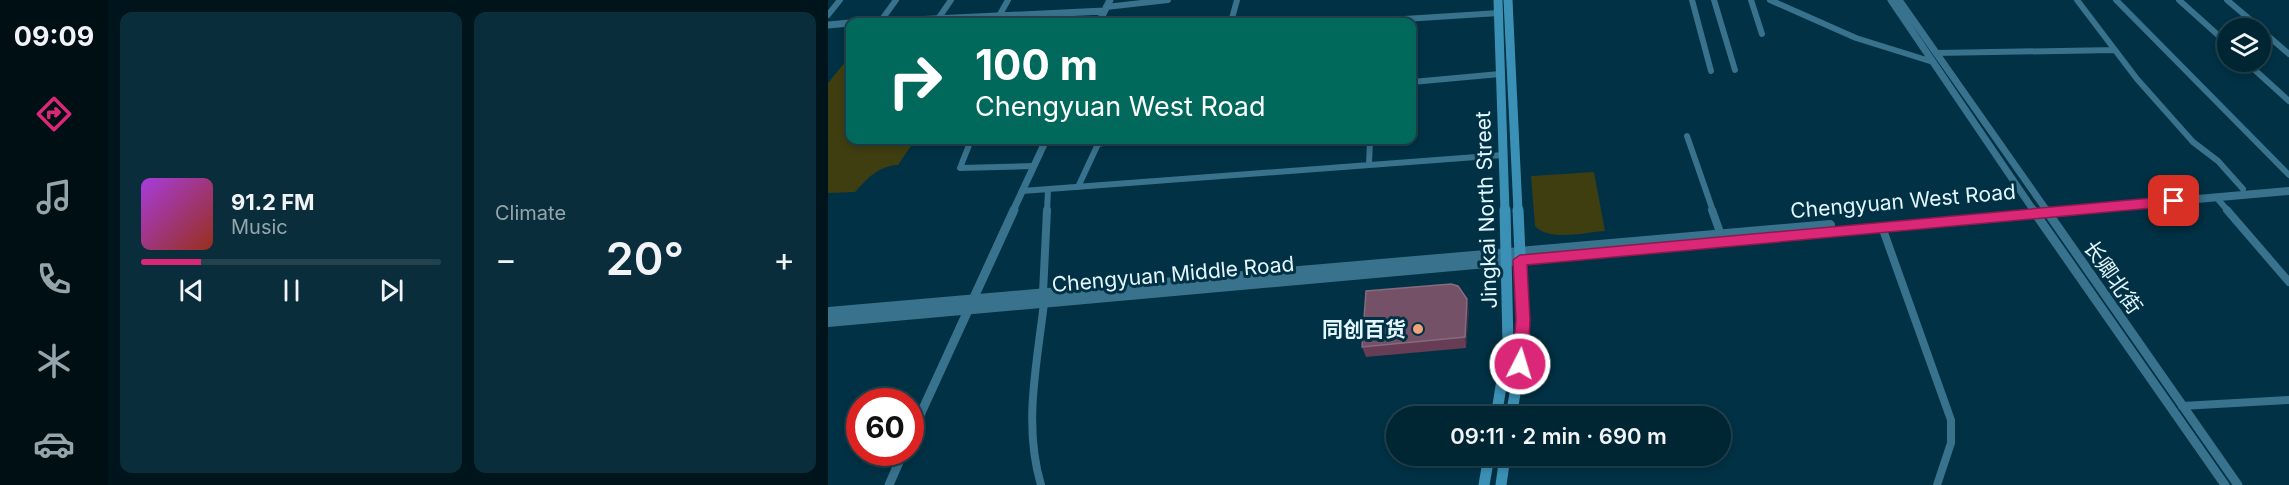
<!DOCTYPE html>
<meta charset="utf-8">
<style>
:root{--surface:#002533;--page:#0a2d3b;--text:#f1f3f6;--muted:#95a5ac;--line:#22424e;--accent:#db2777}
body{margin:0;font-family:Inter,"Noto Sans SC",sans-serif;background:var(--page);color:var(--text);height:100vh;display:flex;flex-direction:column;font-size:22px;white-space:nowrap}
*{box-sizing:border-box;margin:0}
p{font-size:20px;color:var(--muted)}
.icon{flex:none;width:33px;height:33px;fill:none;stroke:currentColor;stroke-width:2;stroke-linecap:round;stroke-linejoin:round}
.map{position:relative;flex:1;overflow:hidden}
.details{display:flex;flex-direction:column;gap:12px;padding:12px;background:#00141c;width:720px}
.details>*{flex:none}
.top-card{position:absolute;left:18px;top:18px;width:570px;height:126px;border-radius:12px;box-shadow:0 3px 9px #0003,0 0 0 2px var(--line);background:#00695c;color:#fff;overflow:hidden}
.buttons{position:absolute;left:1389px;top:18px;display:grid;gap:12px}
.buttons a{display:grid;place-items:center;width:54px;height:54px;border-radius:50%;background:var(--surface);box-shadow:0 3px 9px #0003,0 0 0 2px var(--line);font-size:30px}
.speed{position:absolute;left:18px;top:388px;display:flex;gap:12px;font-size:30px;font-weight:700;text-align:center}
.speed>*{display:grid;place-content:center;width:78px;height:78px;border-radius:50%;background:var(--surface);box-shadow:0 3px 9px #0003,0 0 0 2px var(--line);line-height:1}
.speed .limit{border:9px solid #d22;background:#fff;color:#111}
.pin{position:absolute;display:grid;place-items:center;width:51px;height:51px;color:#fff;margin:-26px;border-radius:12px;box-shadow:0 3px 9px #0006}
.me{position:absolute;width:66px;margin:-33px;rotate:5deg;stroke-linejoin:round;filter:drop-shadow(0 0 4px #0008)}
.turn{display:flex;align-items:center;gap:21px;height:126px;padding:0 30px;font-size:27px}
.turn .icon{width:78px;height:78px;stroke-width:2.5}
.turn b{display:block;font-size:42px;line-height:51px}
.big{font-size:45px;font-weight:600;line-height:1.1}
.details .card{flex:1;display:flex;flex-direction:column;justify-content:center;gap:9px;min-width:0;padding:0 21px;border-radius:12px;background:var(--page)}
.song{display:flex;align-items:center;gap:18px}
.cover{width:72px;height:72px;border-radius:9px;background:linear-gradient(135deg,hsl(280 70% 55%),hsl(10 70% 35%))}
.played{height:6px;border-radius:3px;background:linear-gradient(90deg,var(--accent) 20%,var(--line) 20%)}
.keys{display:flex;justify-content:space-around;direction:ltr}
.heat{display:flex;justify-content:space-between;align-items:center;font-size:33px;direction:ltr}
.details .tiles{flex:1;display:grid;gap:12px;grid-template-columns:repeat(2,1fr)}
.trip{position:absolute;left:558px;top:406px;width:345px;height:60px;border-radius:30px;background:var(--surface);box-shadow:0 3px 9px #0003,0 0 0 2px var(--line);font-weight:600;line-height:60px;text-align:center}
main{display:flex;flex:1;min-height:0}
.tabs{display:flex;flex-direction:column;width:108px;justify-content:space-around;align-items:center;background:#000f14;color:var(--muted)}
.tabs .icon{width:42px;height:42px}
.tabs .active{color:var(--accent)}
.tabs b{font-size:27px;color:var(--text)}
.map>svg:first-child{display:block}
</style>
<main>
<nav class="tabs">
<b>09:09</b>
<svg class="icon active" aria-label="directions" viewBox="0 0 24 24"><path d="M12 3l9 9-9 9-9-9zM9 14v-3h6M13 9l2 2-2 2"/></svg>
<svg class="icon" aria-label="music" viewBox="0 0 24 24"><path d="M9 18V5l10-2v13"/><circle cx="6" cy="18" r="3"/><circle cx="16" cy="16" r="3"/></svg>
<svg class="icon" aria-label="phone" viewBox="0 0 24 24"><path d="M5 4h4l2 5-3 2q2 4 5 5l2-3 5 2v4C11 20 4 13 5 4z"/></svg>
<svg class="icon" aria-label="climate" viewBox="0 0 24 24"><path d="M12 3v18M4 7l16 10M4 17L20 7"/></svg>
<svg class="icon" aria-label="car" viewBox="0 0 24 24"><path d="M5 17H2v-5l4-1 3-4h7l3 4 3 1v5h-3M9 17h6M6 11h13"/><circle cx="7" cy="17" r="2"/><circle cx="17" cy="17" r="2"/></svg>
</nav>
<section class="details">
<div class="tiles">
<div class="card">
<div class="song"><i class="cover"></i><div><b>91.2 FM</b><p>Music</p></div></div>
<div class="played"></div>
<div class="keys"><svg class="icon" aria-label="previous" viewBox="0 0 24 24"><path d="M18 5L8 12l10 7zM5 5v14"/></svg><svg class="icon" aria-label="pause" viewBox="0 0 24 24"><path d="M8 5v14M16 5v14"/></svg><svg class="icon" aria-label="next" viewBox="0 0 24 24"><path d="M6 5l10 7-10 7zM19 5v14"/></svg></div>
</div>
<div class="card"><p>Climate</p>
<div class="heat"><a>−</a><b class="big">20°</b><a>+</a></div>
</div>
</div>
</section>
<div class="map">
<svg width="1461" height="485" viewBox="0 0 1461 485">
<rect width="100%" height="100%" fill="#003144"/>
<path fill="#3e3e11" d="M22,56V140H87L70,165C50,166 40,178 27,192L0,193V83Z
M766,172L777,231C758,232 721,242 707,226L703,176Z"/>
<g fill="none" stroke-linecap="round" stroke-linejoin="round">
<path stroke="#38728c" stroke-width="6" d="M864,0L883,71
M886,0L907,70
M923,0L934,34
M942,0L1028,38L1105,62
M1249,0L1309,79L1365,142L1390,161L1415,189
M1288,0L1461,175
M1351,0L1400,44
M1399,0L1432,28
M278,7L340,0
M0,15L12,0
M171,16L180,0
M110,19L123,0
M52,22L68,0
M403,22L409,0
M497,22H523
M529,22L671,13
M1432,29L1461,54
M1108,53L1287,50
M1418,62L1461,101
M584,82L672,74
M859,136L885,211
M143,140L132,168L206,166
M541,165L542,140
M250,187L270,144L291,140
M194,191L675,155
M1388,197L1400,211
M219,211L220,190"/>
<path stroke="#38728c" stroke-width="8" d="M884,210L893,235
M1399,210L1461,282
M1054,227L1123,420V443L1109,485
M215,293L219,210
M1354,406L1461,400
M213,485C195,425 209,364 216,303"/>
<path stroke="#38728c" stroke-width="7" d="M1063,0L1206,211
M1071,0L1219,211
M43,22L276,11
M271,22L282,0
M0,25L22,23
M185,211L218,140"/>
<path stroke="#38728c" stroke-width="9" d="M1205,210L1397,485
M1218,210L1410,485
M82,437L186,210
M61,485L75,453"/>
<path stroke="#38728c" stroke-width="8" d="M1233,211L1461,191"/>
<path stroke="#38728c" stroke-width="10" d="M0,312L1002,225
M0,322L1249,210"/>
<path stroke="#3b91b5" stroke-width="9" d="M670,0L677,211
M680,0L690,211"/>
<path stroke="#3b91b5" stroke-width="11" d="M668,417L680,344L677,210
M683,417L692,364L695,320L690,210
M656,485L661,456
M673,485L677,456"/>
</g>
<path fill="#663d54" d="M641,309L638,348L538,357L534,347Z"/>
<path fill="#383046" d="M639,299L641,309L638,348L637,337Z"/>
<path fill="#745166" stroke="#866b7e" stroke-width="1.5" d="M623,284L630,286L639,299L637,337L534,347L538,291Z"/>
<path fill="#db2777" stroke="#8e194d" stroke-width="1.5" d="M1346,196L1352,201L1346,206L699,265L702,320L700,364L692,371L684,364L688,320L685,260L692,255Z"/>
<circle fill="#f0a378" stroke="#003144" stroke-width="2" cx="590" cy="329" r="6"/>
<g text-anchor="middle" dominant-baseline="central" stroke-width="6" stroke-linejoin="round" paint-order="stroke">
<g font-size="21" fill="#e4f6fe" stroke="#003144">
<text transform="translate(1075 201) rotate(-5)">Chengyuan West Road</text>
<text transform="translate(658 210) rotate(-92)">Jingkai North Street</text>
<text transform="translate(345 274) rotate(-5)">Chengyuan Middle Road</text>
<text transform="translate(1285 277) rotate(55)">长卿北街</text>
</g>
<g font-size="21" font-weight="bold" fill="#e4f6fe" stroke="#003144" text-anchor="end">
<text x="578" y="329">同创百货</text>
</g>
</g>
</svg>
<div class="buttons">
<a><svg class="icon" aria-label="layers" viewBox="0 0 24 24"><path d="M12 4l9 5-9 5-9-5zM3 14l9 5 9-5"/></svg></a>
</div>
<div class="speed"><div class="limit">60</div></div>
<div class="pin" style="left:1346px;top:201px;background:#d93025"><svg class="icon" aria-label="arrive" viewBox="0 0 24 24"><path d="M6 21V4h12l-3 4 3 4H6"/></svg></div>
<svg class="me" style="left:692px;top:364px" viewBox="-20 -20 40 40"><circle r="17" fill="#db2777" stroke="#fff" stroke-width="3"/><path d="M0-11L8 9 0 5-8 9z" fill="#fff"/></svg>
<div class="trip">09:11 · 2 min · 690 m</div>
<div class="top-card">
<div class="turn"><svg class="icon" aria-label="right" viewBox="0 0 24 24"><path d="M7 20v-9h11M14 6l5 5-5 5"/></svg><div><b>100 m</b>Chengyuan West Road</div></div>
</div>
</div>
</main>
